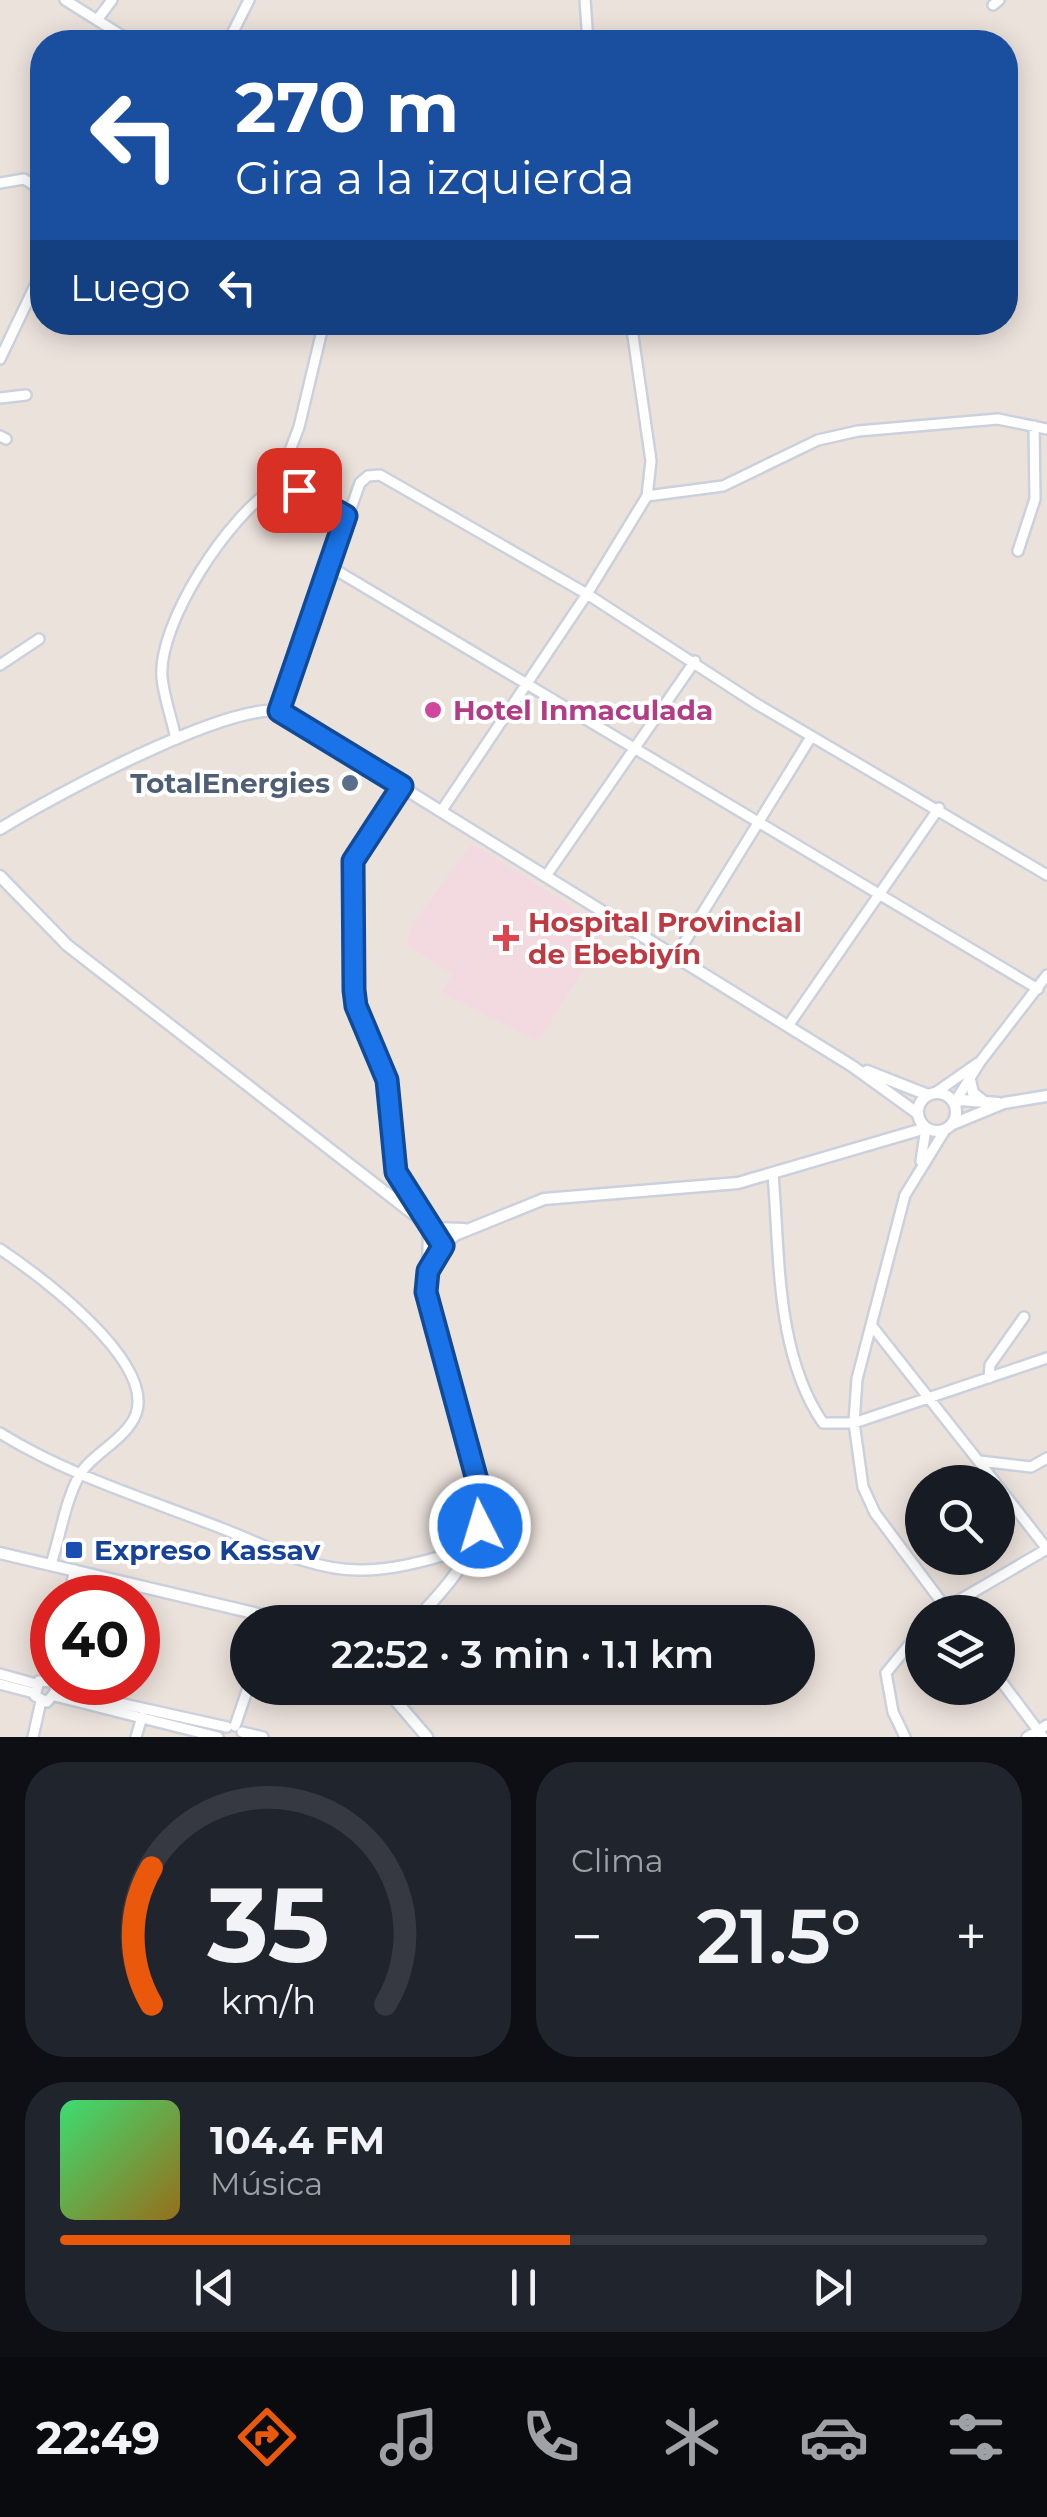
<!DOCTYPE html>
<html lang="es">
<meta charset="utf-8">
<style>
:root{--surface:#171b24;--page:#20242c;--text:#f1f3f6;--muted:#9ea1a6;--line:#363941;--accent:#ea580c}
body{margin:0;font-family:Montserrat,sans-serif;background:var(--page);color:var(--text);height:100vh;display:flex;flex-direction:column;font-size:38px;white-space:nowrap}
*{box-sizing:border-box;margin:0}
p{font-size:32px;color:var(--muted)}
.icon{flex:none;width:55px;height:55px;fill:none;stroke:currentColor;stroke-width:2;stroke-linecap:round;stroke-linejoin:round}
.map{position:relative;height:1737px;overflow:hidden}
.drawer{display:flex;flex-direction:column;gap:25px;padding:25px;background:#0d0f14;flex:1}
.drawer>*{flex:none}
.top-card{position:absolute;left:30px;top:30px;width:988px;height:305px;border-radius:40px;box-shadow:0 5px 25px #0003;background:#1a4fa0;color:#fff;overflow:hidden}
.buttons{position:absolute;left:905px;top:1465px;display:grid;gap:20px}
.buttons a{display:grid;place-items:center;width:110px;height:110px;border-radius:50%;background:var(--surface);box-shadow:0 5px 25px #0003;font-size:50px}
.speed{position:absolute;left:30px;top:1575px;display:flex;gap:20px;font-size:50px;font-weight:700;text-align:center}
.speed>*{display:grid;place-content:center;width:130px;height:130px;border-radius:50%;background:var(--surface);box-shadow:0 5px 25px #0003;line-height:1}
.speed .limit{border:15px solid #d22;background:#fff;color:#111}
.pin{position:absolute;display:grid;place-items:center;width:85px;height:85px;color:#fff;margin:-42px;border-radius:20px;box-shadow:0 5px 15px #0006}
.me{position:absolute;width:110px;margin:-55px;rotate:355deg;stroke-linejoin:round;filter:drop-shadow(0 0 8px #0008)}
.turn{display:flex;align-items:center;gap:35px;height:210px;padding:0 40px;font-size:45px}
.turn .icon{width:130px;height:130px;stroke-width:2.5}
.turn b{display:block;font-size:70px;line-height:85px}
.then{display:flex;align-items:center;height:95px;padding:0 40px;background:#0003;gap:20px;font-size:38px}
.big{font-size:75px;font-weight:600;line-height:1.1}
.drawer .tile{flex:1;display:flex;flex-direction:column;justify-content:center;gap:15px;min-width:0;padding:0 35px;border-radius:40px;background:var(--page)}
.drawer .dial{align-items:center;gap:0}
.dial svg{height:260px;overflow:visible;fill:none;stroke:var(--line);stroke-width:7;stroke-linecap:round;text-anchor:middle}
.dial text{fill:var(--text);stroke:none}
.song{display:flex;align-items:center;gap:30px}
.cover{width:120px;height:120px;border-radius:15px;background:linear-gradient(135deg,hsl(140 70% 55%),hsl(40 70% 35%))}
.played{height:10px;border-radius:5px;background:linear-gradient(90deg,var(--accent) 55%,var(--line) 55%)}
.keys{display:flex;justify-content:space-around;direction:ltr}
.heat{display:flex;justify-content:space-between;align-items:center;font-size:55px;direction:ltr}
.drawer .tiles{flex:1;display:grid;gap:25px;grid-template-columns:1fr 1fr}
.tile:last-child{grid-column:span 2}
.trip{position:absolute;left:230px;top:1605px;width:585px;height:100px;border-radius:50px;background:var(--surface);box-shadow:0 5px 25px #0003;font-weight:600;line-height:100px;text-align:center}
.dock{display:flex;height:160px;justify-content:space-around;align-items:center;background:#090b0e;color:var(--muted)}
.dock .icon{width:70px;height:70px}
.dock .current{color:var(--accent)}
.dock b{font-size:45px;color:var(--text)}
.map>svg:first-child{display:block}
</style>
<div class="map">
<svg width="1047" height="1737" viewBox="0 0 1047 1737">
<rect width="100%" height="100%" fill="#ece2dc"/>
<path fill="#f3dae0" d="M472,843L609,930L538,1042L441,993L452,974L406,945L413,923Z"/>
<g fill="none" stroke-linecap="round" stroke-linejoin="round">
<defs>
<path id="minor" d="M65,0L132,42
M585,0L588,42
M993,5L999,0
M97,20L112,0
M228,42L249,0
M0,183L24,179L42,190
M631,322L651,461L647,496
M0,359L42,271
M0,398L26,395
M0,436L6,439
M276,487L299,427L324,322
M1018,551L1035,499L1034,426
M329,566L1038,989
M0,665L39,639
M279,711L360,483L368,476L380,475L587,594L755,703L1047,875
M176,739C172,719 164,698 162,678C157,624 230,513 276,487L299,490L347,516
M403,786L353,861V990L356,1006L387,1080L396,1172L423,1211L425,1223
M442,810L587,594L647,496L723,486L818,440L858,431L998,419L1047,429
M546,876L695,661
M676,956L811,737
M788,1026L939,808
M935,1093L978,1063
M955,1102L980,1062L1047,975
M945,1130L905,1195L857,1379L854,1423L863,1487L875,1513L949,1612
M921,1161L926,1128
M773,1174C780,1255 775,1353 823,1423H854L1047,1358
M0,1249C37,1274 155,1360 136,1414C126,1440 92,1453 79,1476C65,1502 60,1537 51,1564
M872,1326L995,1482
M989,1378L990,1365L1024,1317
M0,1433C69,1476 150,1500 226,1530C267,1546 312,1570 358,1570C396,1571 434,1558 471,1548
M980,1461L1031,1467L1047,1458
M68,1598L75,1570
M939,1612L1047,1549L998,1486
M0,1674L36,1684
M998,1677L1043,1737
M48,1680L52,1661
M52,1682L39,1681L35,1696L47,1702L56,1691
M53,1682L56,1689L227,1727
M0,1684L34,1693
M55,1696L218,1737
M235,1726L248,1688
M242,1732L263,1737
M33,1737L41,1701
M136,1737L142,1717
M905,1737L893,1712L886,1673L922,1629
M1027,1737L1047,1725"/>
<path id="tertiary" d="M0,829C51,797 224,704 279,711L852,1066L917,1113
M0,876L67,945L425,1223L443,1246
M867,1071L928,1095
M970,1080L973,1093L982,1100
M918 1112a19 19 0 1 1 38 0a19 19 0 1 1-38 0Z
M954,1104L961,1100L998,1103
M953,1124L1004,1103L1047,1096
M428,1271L429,1228L464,1229
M0,1553L292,1622
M414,1622C446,1587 487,1546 481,1495L426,1292C424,1269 438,1250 455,1235L544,1199L738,1183L926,1128
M385,1688L427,1737"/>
</defs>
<use href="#minor" stroke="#cbd1dc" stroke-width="14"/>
<use href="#tertiary" stroke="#cbd1dc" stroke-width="15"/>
<use href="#minor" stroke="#fff" stroke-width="9"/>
<use href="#tertiary" stroke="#fff" stroke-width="10"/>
</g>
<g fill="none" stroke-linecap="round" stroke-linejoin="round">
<defs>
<path id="route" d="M299,490L346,516L279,711L402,786L353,861L354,990L356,1006L387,1080L396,1172L443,1246L428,1271L426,1292L481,1495L480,1526"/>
</defs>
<use href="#route" stroke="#114b97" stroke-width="25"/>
<use href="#route" stroke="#1a73e8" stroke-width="18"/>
</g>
<circle fill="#d1479c" stroke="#fff" stroke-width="4" cx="433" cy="710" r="10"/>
<circle fill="#5c6f8a" stroke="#fff" stroke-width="4" cx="350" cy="783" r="10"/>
<path fill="#e0444e" stroke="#fff" stroke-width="4" d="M501 923h10v10h10v10h-10v10h-10v-10h-10v-10h10z"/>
<rect fill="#1a4fb4" stroke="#fff" stroke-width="4" x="64" y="1540" width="20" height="20" rx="5"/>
<g text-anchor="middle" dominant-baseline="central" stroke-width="8" stroke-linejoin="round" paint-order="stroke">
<g font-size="28" font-weight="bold" fill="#b23c85" stroke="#fff" text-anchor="start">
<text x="453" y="710">Hotel Inmaculada</text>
</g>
<g font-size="28" font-weight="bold" fill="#4e5e75" stroke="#fff" text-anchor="end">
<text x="330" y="783">TotalEnergies</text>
</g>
<g font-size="28" font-weight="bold" fill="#be3a42" stroke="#fff" text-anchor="start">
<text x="528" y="922">Hospital Provincial<tspan x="528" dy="32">de Ebebiyín</tspan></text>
</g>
<g font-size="28" font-weight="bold" fill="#164399" stroke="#fff" text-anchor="start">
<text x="94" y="1550">Expreso Kassav</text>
</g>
</g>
</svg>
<div class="buttons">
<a><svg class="icon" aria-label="search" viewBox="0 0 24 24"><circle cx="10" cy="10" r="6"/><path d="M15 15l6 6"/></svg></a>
<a><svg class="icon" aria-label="layers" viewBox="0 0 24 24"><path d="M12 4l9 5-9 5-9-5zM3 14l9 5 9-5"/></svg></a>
</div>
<div class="speed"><div class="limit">40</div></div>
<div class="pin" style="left:299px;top:490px;background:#d93025"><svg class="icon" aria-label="arrive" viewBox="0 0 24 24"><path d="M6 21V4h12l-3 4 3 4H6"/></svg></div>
<svg class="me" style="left:480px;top:1526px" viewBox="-20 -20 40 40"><circle r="17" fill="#1a73e8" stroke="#fff" stroke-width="3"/><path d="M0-11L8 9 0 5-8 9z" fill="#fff"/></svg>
<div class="trip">22:52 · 3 min · 1.1 km</div>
<div class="top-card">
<div class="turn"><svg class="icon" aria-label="left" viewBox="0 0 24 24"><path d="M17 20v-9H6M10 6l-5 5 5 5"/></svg><div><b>270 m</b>Gira a la izquierda</div></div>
<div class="then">Luego<svg class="icon" aria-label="left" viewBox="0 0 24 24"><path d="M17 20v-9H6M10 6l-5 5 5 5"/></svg></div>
</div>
</div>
<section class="drawer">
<div class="tiles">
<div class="tile dial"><svg viewBox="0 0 100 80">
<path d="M14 69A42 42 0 1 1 86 69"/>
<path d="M14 69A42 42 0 0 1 14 27" stroke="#ea580c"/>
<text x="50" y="56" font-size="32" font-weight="700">35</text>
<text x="50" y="72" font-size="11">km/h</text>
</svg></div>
<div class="tile"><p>Clima</p>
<div class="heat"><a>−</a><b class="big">21.5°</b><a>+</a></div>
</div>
<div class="tile">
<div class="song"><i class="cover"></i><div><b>104.4 FM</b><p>Música</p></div></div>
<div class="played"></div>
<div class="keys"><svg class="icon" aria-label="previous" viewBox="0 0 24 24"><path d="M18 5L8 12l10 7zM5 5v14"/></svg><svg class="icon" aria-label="pause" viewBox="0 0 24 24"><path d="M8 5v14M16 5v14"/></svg><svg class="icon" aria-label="next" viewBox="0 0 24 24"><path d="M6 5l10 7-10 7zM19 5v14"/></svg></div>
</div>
</div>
</section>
<nav class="dock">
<b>22:49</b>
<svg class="icon current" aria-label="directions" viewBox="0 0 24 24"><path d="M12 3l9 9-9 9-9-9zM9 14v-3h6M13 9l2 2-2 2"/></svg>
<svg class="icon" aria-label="music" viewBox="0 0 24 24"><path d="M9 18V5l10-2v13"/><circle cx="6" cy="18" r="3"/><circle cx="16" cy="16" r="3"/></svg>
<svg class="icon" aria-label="phone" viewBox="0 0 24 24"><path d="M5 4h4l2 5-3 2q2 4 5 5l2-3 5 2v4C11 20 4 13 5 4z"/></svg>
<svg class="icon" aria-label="climate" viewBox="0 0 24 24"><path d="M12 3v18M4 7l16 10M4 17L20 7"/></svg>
<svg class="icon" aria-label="car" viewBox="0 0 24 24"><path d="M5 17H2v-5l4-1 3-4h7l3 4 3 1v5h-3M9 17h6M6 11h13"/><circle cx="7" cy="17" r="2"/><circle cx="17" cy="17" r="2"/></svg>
<svg class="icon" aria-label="filters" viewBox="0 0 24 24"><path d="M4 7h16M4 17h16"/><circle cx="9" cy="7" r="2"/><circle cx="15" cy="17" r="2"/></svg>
</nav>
